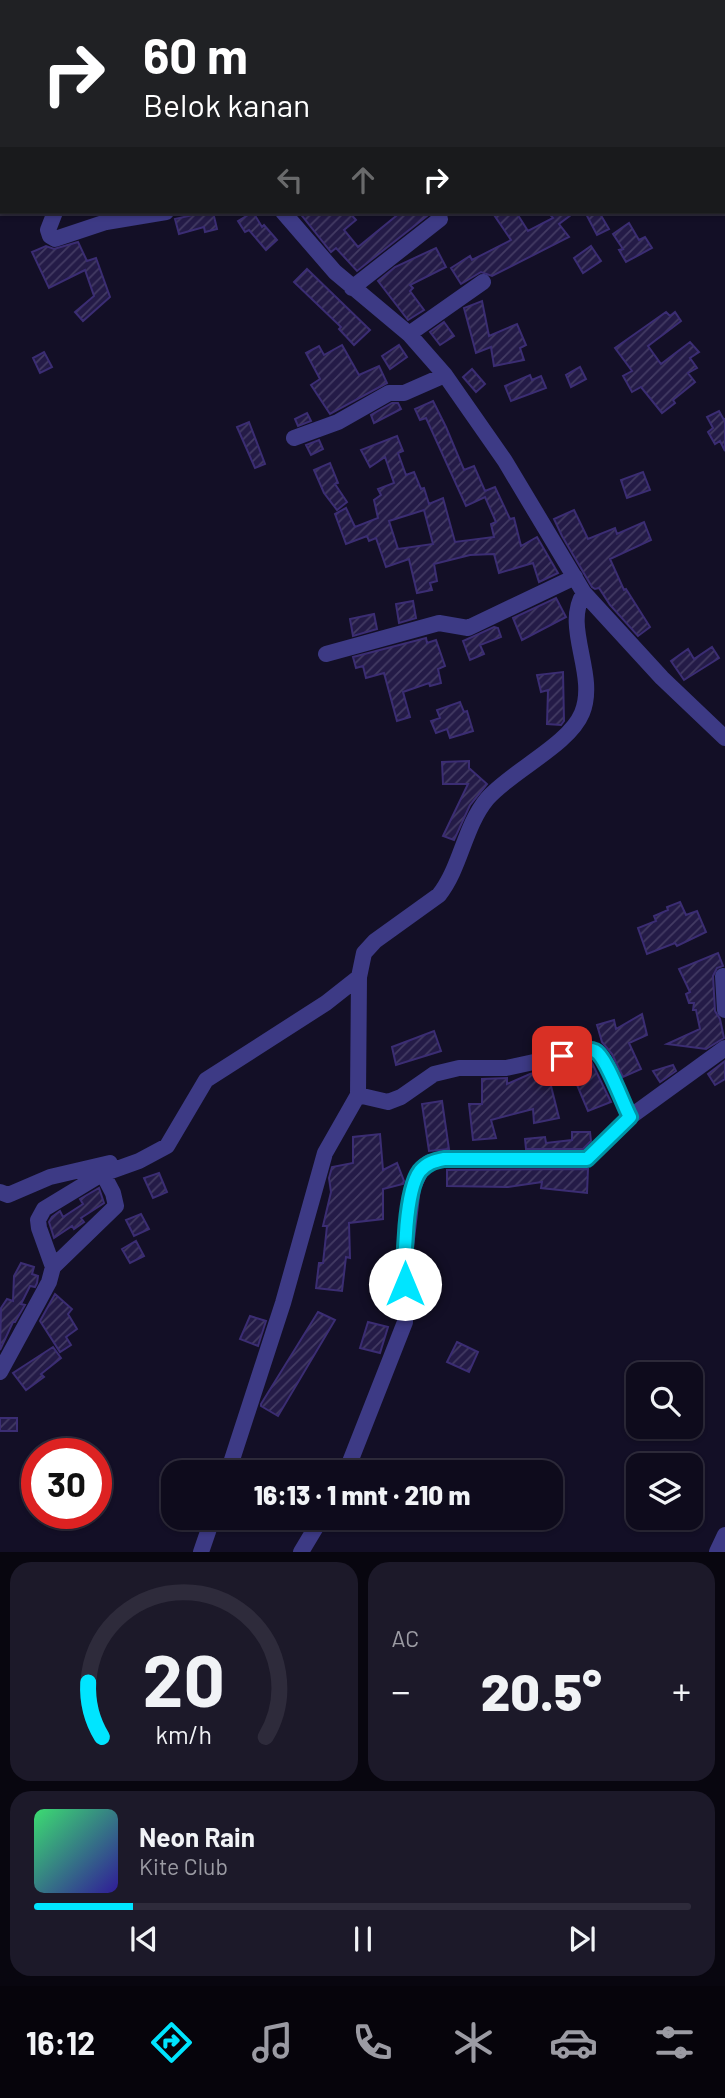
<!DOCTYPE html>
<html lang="id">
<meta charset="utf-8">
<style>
:root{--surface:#0e0b1c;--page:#1c1929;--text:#f1f3f6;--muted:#9b9ba3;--line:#2e2b3b;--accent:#00e5ff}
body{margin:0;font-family:Barlow,sans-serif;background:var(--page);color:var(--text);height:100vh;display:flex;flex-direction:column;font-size:26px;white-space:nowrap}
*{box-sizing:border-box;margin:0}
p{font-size:23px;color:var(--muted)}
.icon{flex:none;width:38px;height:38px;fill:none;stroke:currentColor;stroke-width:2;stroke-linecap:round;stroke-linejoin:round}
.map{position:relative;height:1552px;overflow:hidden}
.drawer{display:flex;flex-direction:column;gap:10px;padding:10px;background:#08060f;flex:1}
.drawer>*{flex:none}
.banner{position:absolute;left:0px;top:0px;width:726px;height:214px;box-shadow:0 2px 5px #0004,0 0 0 2px var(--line);background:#202124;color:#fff;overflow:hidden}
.controls{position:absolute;left:626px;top:1362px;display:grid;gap:14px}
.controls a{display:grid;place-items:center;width:77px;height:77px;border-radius:14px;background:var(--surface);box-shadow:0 2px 5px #0004,0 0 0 2px var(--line);font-size:35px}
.speed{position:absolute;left:21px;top:1438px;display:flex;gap:14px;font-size:35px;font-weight:700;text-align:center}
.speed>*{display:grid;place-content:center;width:91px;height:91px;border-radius:50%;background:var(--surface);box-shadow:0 2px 5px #0004,0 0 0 2px var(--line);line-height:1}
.speed .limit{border:10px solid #d22;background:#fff;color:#111}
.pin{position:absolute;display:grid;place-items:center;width:60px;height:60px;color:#fff;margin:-30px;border-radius:14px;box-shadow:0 4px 10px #0006}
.me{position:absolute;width:77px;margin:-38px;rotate:0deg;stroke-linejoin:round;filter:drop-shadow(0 0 5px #0008)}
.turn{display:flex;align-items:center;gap:24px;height:147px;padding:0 28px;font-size:32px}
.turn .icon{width:91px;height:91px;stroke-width:2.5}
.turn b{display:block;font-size:49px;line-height:60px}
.lanes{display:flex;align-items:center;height:66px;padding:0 28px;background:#0003;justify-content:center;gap:35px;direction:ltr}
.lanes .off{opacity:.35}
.big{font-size:52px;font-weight:800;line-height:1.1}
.drawer .tile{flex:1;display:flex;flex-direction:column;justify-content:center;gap:10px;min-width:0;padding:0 24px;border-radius:21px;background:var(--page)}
.drawer .dial{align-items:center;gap:0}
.dial svg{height:182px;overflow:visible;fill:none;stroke:var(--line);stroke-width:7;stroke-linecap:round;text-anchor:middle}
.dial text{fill:var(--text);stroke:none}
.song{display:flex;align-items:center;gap:21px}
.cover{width:84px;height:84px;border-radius:10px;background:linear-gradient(135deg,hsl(140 70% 55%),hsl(250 70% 35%))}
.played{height:7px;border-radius:4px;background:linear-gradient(90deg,var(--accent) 15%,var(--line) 15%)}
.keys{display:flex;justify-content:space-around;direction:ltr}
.heat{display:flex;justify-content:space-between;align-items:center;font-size:38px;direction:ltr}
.drawer .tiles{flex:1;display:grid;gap:10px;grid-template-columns:1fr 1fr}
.tile:last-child{grid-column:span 2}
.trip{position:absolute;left:161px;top:1460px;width:402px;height:70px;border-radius:21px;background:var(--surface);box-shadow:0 2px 5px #0004,0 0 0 2px var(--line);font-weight:800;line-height:70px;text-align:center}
.dock{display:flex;height:112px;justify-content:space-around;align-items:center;background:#06040b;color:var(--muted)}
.dock .icon{width:49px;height:49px}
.dock .current{color:var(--accent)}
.dock b{font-size:32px;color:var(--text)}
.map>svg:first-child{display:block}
</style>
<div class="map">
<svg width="725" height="1552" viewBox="0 0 725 1552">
<defs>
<pattern id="building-hatch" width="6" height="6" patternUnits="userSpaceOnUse" patternTransform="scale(1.75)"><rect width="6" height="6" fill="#241b47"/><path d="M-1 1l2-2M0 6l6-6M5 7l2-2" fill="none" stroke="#433b63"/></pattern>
</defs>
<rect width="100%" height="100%" fill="#130f26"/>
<path fill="url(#building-hatch)" stroke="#3b2d73" stroke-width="2" fill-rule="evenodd" d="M206,212H213L217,229L205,232L204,227L179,234L175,219Z
M253,212L262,227L264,225L277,240L266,250L249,230L245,232L238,221Z
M299,212H349L356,220L344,230L358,247L401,212H432L357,271L336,248L331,252Z
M492,212H516L528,231L553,218L548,212H575L559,224L569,237L492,276L481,272L461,284L451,268L470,256L472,260L511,240Z
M585,212H599L609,229L597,235Z
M629,223L639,240L645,237L652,248L626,262L619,250L623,249L613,234Z
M78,242L87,261L96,258L110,297L83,321L75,312L94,296L85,270L49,288L32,252L46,246L54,249Z
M591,246L601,261L583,273L574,258Z
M436,248L446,267L410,285L413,288L410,291L424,310L408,320L378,281L395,267Z
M307,269L370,330L354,345L339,329L341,327L294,282Z
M482,301L489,336L517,324L526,345L520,348L524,360L494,366L491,347L476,353L464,308Z
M666,312L670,316L675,312L681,321L648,346L661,364L690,342L699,352L690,358L697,368L688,373L695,382L673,400L675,403L662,413L641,387L632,392L623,376L632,371L615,348Z
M444,322L454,336L440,345L430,332Z
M342,345L359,375L379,366L387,383L330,414L311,385L320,379L306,353L319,346L324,355Z
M399,345L407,357L390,369L382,356Z
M44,352L52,367L40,373L33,358Z
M580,367L586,379L571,387L566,375Z
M472,369L485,384L476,392L463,377Z
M530,375L532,380L541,376L546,388L511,401L505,386Z
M433,401L446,427L464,470L474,466L485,491L495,487L510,519L514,518L521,546L537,537L558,573L539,582L533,563L499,573L494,554L470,555L434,564L437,581L430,583L432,590L417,593L409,559L386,567L376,538L369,541L367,536L346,544L335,514L346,508L355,527L378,518L374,500L381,495L378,489L394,483L385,457L370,467L361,450L397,436L403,451L398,453L406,475L414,472L421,489L424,488L429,504L443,498L455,542L494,537L491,524L496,522L485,497L466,506L426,418L420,420L415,409ZM424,510L433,544L398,549L389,521Z
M392,403H398L401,409L374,423L371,415Z
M719,411L724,420L725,419V451L720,441L715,444L708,432L713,428L707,417Z
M307,413L311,421L298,426L295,419Z
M249,422L265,464L255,468L237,427Z
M319,440L323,449L311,455L306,445Z
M330,463L338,483L335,484L347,502L337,510L324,493L314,470Z
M643,472L650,490L627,498L621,480Z
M574,510L588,539L615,528L617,534L644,522L651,540L610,559L624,590L626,589L650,627L638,636L610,605L599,588L595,589L592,587L562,536L554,519Z
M556,598L566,617L522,640L513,618Z
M413,601L416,618L399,623L396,604Z
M374,614L377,629L353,636L350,619Z
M494,627L498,628L501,637L480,645L484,654L470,660L463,641Z
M426,638L427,643L436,640L445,666L438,669L441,683L430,686L429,683L403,692L410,717L397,721L384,673L366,678L363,666L356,668L353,657Z
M712,647L719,658L684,680L671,661L688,649L694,659Z
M563,672L564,721L561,725L547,724L548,690L541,692L537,675Z
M460,702L464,712L467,711L473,731L450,738L447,729L436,733L431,721L440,718L437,710Z
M469,761V768L487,784L470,805L454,840L443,836L468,784H443L442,762Z
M680,902L686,915L697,911L706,932L677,946L675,943L647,954L638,928L656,921L654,916L668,910L667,907Z
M718,953L723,966L717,968L713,976L715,1011L720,1019L724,1038L706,1049L667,1044L700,1029L696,1010H693L694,1003H689L686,994L690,992L679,969Z
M642,1014L647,1035L629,1043L641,1069L623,1077L612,1054L602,1042L597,1025L614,1020L616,1029Z
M434,1031L441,1051L396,1065L392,1047Z
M591,1061L611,1102L588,1111L572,1073L552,1078L551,1069Z
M725,1061V1079L715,1085L708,1074Z
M673,1065L676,1071L660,1082L653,1071Z
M547,1070L559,1118L534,1123L533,1109L491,1120L496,1138L473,1140L469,1104H482V1079L507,1078V1084L530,1074Z
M442,1101L449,1149L429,1151L422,1104Z
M572,1132H590L591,1141L583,1149H526L525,1139L545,1137L546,1143L572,1140Z
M380,1134L383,1170L397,1163L404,1181L403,1184L383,1189V1219L349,1223L350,1258L346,1257L342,1291L316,1288L319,1263H323L327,1226H323L331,1192L329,1178L332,1167L353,1163V1137Z
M588,1169L587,1193L541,1188L542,1182L508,1187L447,1186V1170Z
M159,1173L167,1192L153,1198L144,1178Z
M99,1188L104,1203L81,1218L84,1222L74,1229L72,1226L54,1238L49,1222L52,1217L60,1211L63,1217L83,1204L80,1199Z
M141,1214L149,1229L134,1236L126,1220Z
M136,1241L144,1256L130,1263L122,1249Z
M21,1263L34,1267L32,1274L38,1276L37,1283L35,1287L30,1286L21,1304L25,1305L15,1322H13L0,1350L1,1308L7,1299L13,1301L14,1276Z
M55,1294L72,1309L68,1314L77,1329L66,1337L71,1345L60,1352L40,1321Z
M318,1312L335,1320L278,1416L261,1406V1404Z
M250,1316L266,1321L258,1346L240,1339Z
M368,1322L388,1327L380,1353L360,1348Z
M457,1342L478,1352L469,1372L447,1362Z
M53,1347L61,1358L41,1374L44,1377L26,1390L13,1373Z
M0,1418H17V1431H0Z"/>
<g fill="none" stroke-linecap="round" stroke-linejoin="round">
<path stroke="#3d3a85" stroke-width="16" d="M265,0V2
M210,2L212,0
M0,182L2,181
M55,212L48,230L50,236L55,239L106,222L166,212
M283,212L335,272L409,334L445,375L505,461L584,593L662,678L725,738
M352,288L440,219
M409,334L483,282
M294,438L338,422L389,393H404L445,375
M326,654L439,623L468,628L575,577
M723,976L725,1010
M358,1095L388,1102L401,1097L434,1074L459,1068H506L589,1050L597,1051L604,1060L630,1117
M0,1192L8,1195L50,1177L110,1163
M53,1267L116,1206L113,1193L103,1174
M0,1372L49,1282L53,1267L39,1228L38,1220L44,1209L100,1175L139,1161L167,1146L206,1080L326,1003L359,977
M228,1472L283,1303L325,1153L358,1095L359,977L364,953L375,941L439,895C461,867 464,827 487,799C511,771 569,745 582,713C598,674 562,627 584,593
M346,1472L405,1322L404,1264L413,1187L422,1168L430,1162L444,1159H587L630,1117L725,1048
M201,1552L213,1517
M301,1552L322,1517
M717,1552L725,1535"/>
</g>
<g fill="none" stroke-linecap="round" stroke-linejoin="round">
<defs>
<path id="route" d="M405,1284C404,1259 405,1191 420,1171C427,1163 434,1161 444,1159H587L630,1117C623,1104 606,1056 595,1051C587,1047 570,1054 562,1056"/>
</defs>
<use href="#route" stroke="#0095a6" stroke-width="18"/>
<use href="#route" stroke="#00e5ff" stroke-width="12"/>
</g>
</svg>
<div class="controls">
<a><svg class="icon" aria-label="search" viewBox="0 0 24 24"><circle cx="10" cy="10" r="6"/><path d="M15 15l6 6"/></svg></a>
<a><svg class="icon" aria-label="layers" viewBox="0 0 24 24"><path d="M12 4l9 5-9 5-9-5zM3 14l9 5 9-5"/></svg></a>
</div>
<div class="speed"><div class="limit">30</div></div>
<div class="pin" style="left:562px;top:1056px;background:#d93025"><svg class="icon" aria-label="arrive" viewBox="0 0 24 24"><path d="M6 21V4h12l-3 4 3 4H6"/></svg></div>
<svg class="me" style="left:405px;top:1284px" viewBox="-20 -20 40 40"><circle r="19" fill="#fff"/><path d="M0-13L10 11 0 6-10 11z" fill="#00e5ff"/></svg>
<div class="trip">16:13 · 1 mnt · 210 m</div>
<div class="banner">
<div class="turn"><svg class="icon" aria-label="right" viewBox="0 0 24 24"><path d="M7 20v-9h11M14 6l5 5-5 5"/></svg><div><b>60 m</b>Belok kanan</div></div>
<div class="lanes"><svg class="icon off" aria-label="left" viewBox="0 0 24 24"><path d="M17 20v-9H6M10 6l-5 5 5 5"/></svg><svg class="icon off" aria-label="ahead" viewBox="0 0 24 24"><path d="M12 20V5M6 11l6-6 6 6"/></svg><svg class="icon" aria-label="right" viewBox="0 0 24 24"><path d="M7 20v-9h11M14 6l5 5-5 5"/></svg></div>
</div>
</div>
<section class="drawer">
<div class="tiles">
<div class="tile dial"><svg viewBox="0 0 100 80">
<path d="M14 69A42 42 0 1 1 86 69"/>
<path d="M14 69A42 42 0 0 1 8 45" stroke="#00e5ff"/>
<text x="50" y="56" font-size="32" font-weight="700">20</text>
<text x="50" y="72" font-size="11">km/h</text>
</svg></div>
<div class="tile"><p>AC</p>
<div class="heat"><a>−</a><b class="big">20.5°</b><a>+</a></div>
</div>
<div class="tile">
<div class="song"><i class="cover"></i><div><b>Neon Rain</b><p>Kite Club</p></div></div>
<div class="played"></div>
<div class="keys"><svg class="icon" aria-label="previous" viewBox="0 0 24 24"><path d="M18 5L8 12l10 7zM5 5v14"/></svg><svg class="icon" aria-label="pause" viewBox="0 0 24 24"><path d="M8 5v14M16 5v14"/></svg><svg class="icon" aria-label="next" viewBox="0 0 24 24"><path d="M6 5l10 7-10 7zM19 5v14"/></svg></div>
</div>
</div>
</section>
<nav class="dock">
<b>16:12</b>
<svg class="icon current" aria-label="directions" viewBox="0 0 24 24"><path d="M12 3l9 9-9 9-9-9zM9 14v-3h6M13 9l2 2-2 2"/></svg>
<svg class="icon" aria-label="music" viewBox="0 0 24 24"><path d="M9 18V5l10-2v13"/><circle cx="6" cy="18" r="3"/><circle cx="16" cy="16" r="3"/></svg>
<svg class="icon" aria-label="phone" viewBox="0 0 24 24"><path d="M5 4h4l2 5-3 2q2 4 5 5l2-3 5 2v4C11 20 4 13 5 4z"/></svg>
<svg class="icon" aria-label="climate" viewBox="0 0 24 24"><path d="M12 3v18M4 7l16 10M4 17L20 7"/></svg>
<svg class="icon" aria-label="car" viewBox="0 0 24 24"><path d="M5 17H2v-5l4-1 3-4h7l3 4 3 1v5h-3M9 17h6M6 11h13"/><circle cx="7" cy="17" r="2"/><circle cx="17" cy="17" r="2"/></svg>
<svg class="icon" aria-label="filters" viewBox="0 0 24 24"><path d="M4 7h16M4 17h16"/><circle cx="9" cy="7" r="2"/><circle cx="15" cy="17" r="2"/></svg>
</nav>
